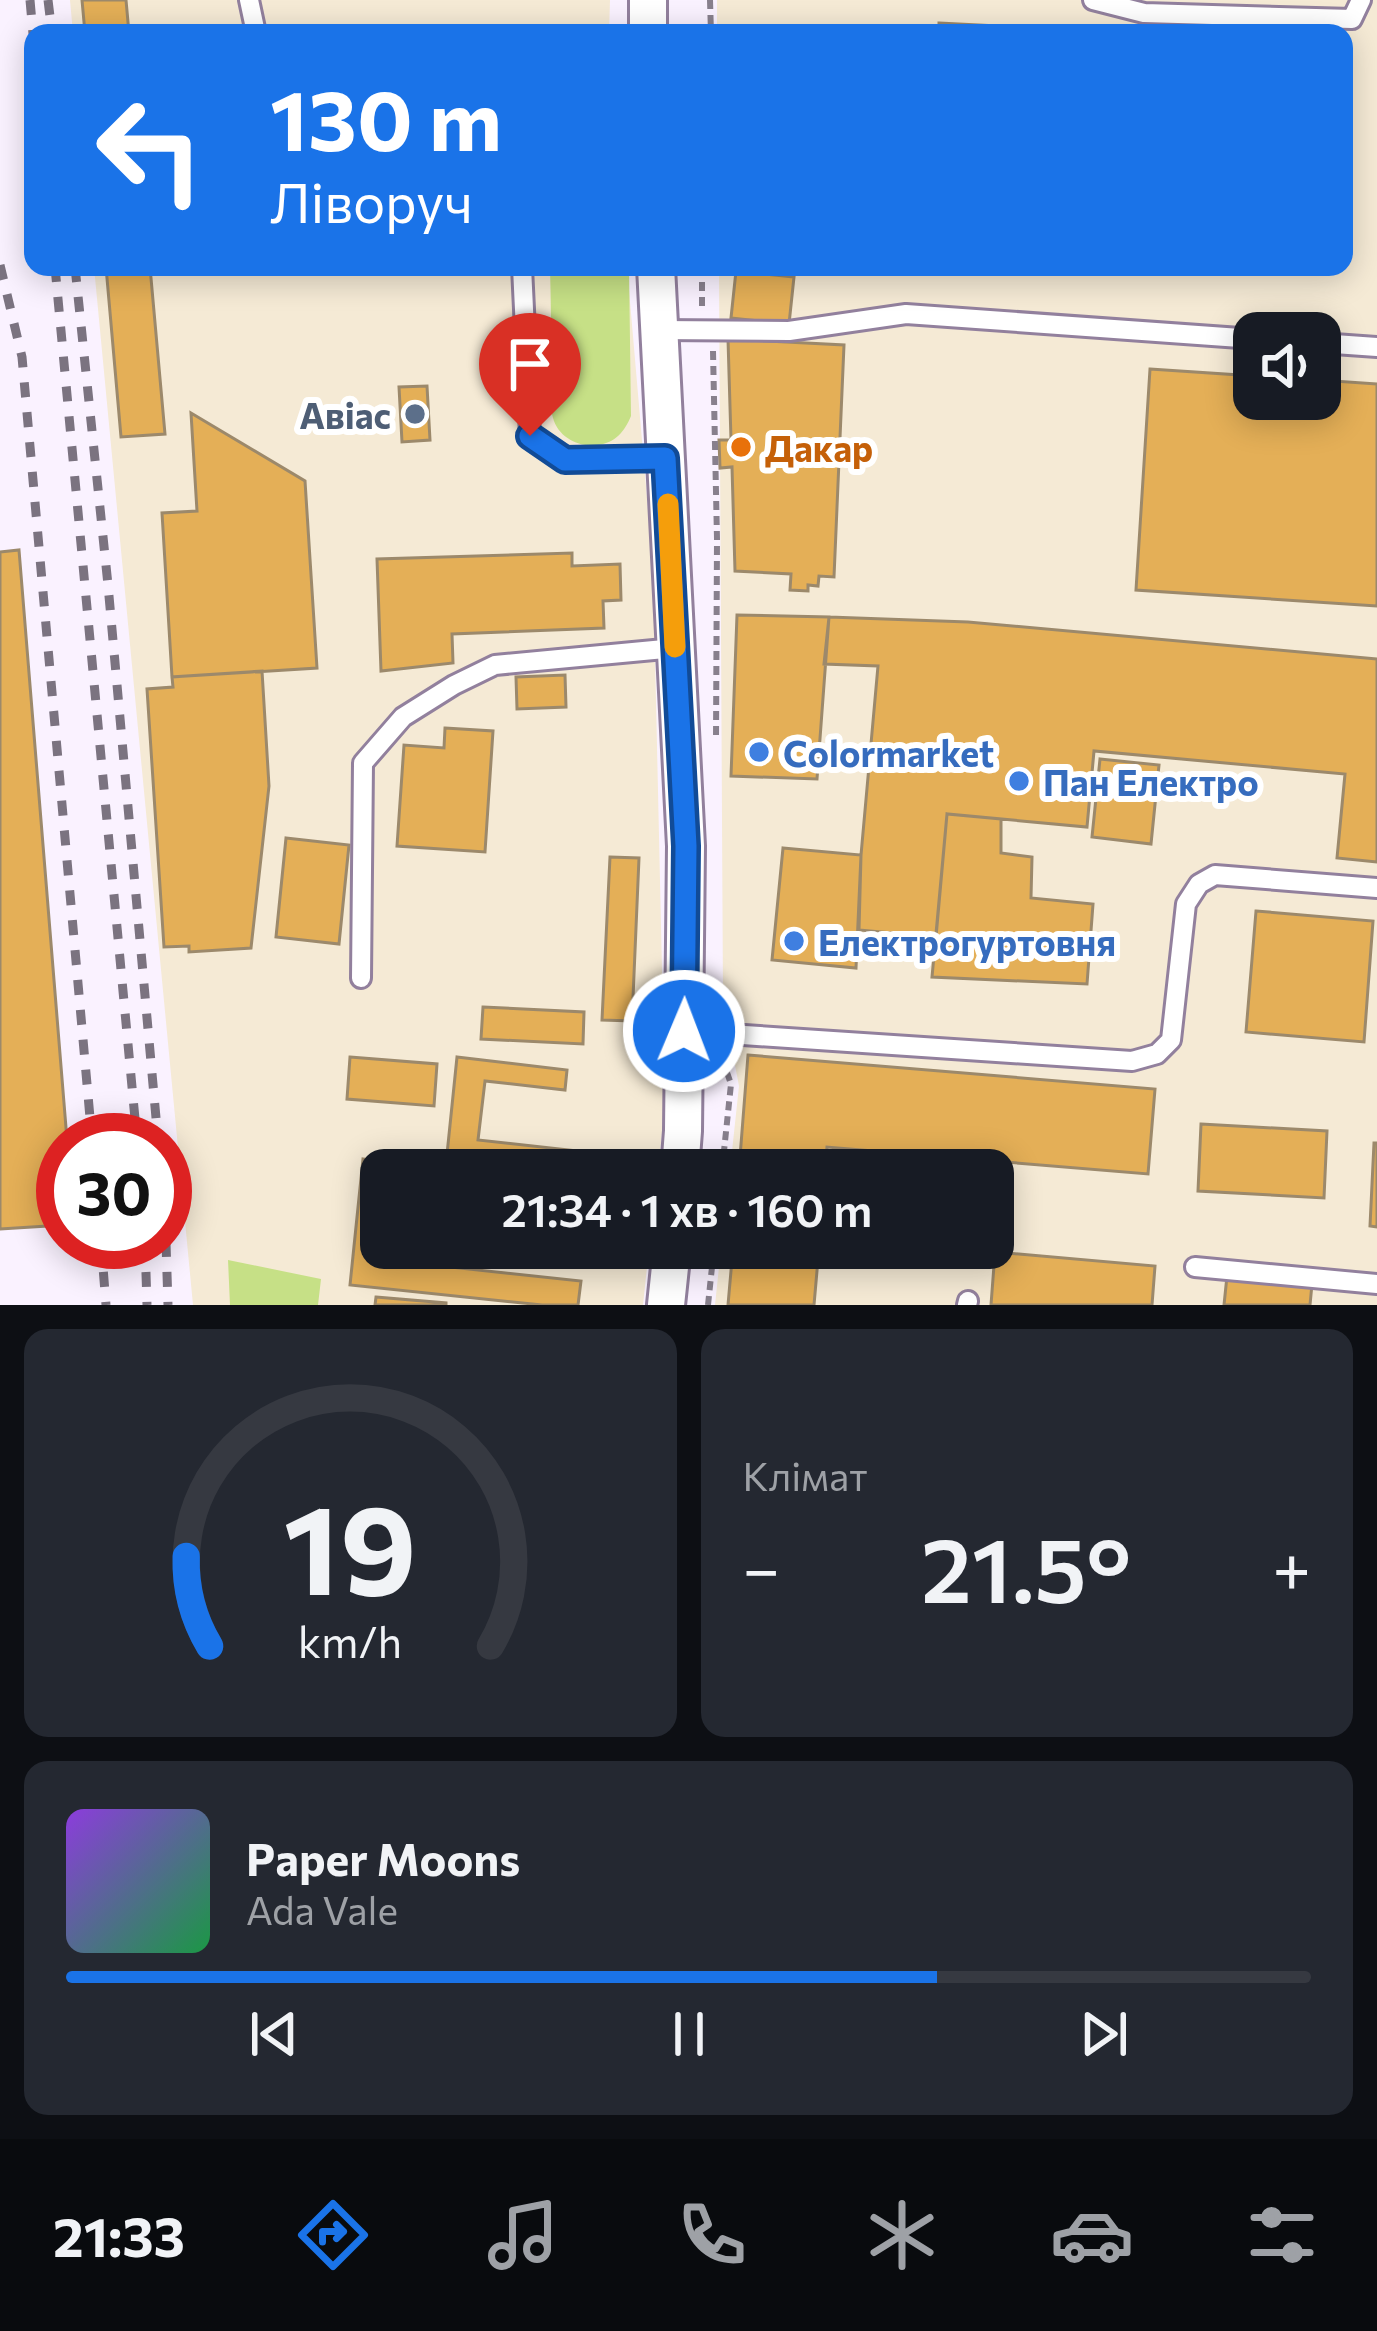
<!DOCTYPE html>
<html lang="uk">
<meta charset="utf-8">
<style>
:root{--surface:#171b24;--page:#242831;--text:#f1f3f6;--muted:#9ea1a6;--line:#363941;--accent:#1a73e8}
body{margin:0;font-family:Commissioner,sans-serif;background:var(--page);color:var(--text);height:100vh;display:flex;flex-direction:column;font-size:45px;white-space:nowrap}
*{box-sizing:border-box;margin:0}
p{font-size:39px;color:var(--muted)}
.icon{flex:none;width:66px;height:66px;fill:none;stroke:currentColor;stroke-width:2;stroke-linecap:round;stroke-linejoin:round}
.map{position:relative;height:1305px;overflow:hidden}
.panel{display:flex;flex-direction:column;gap:24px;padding:24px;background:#0d0f14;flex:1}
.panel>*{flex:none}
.hud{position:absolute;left:24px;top:24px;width:1329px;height:252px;border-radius:24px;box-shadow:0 6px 30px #0003;background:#1a73e8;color:#fff;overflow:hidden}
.buttons{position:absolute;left:1233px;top:312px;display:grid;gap:24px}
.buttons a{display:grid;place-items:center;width:108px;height:108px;border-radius:24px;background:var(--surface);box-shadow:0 6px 30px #0003;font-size:60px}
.speed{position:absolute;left:36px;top:1113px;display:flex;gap:24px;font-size:60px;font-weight:700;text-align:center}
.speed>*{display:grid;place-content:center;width:156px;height:156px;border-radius:50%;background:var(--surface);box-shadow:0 6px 30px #0003;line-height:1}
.speed .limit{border:18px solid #d22;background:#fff;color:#111}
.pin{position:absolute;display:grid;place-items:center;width:102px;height:102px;color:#fff;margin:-123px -51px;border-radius:50% 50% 50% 0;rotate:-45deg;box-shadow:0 0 12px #0007}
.pin .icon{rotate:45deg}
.me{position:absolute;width:132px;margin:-66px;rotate:1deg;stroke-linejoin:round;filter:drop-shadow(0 0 9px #0008)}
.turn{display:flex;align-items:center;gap:42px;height:252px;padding:0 48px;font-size:54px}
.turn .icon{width:156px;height:156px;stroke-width:2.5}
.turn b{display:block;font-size:84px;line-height:102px}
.big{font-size:90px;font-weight:600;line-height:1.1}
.panel .widget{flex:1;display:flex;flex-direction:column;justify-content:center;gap:18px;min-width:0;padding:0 42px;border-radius:24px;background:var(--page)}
.panel .dial{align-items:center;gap:0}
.dial svg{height:312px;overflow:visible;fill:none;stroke:var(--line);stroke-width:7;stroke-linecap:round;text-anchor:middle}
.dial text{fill:var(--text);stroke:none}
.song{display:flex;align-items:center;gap:36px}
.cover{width:144px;height:144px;border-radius:18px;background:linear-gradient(135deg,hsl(270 70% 55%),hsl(140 70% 35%))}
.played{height:12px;border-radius:6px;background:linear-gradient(90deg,var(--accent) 70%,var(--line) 70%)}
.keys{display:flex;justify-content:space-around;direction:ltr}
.heat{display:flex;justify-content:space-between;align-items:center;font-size:66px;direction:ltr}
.panel .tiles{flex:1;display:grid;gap:24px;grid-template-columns:1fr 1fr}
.widget:last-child{grid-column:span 2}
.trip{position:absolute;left:360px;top:1149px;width:654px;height:120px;border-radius:24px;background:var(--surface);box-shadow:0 6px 30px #0003;font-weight:600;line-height:120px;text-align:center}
.menu{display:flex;height:192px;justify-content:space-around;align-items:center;background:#090b0e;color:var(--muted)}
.menu .icon{width:84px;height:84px}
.menu .current{color:var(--accent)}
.menu b{font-size:54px;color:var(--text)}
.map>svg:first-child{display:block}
</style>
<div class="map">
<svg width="1377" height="1305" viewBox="0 0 1377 1305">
<rect width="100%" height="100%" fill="#faf2ff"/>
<path fill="#f5ead5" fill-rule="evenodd" d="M70,0H610L609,33H73Z
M717,0H1377V1305H715L721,1248H993V1170H730L739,1086L723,1003L719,267H1344V33H717ZM1254,333H1320V399H1254Z
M94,267H627L653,567L665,1105L658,1170H381V1248H649L643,1305H193Z"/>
<path fill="#c6e086" d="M550,267H629L631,416C625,431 615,443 598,445C579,448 558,437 553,418C549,405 552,386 552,371C551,336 551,302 550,267Z
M228,1260L321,1279L318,1305H230Z"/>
<path fill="#e4af57" stroke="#9c896b" stroke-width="3" d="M82,0H126L129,33H85Z
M939,23L1138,33H939Z
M106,267H150L165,434L121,437Z
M736,271L794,277L789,324L731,318Z
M728,339L844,345L834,577L819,576L818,586L808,585V591L790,590L791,574L735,571L732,467L720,468L719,440H731Z
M1150,369L1254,376V399H1320V380L1377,384V606L1136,590Z
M427,386L430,440L402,442L399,387Z
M191,413L305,481L317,668L172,677L162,513L197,511Z
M19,550L67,1140H63V1225L0,1229V552Z
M572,553V566L620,564L621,600L603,601L604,628L452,634L453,663L381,671L377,559Z
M737,615L829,617L817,779L731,776Z
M829,617L968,622L1377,659V862L1337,858L1345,774L1094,751L1087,827L947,814L936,937L859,930L861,855L878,666L824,664Z
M262,671L269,786L251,948L189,952V946L164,947L147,689L173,687L172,677Z
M565,675L566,707L517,709L516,677Z
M445,728L493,731L485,852L397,846L404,745L444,748Z
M1100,759L1159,765L1151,844L1092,837Z
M947,814L1001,819V853L1032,857L1031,898L1093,904L1087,984L932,977Z
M286,838L349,845L339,944L276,937Z
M783,848L861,855L856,968L772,960Z
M610,857L639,858L632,1021L602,1020Z
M1256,911L1373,921L1364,1042L1246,1032Z
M483,1007L584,1012L583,1044L481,1039Z
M748,1055L1155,1089L1148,1174L827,1147L825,1170H739Z
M350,1057L437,1064L434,1106L347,1099Z
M457,1057L567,1070L565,1090L485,1081L478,1140L596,1153L594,1170H496L446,1164Z
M1201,1124L1327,1131L1324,1198L1198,1191Z
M1374,1143H1377V1227L1370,1226Z
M363,1159L396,1162L395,1170H381V1248H387L385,1260L581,1281L578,1305H542L350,1285Z
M733,1248H819L814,1305H728Z
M995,1252L1155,1266L1152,1305H991Z
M1227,1276L1312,1284L1310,1305H1224Z
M376,1297L446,1303V1305H375Z"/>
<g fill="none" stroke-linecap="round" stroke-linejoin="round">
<defs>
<path id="service" d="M249,0L256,33
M1093,0L1144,13L1352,19L1361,0
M522,267L530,436L565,460L665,458
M658,330L789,331L906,314L1254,339
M1320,343L1377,347
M361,978L363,763L403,717L454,685L495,665L675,648
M684,1031L1132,1061L1157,1054L1171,1040L1186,904L1199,884L1215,875L1377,888
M1195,1267L1377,1284
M967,1305L968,1301"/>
<path id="minor" d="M648,0V33
M656,267L686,846L683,1131L680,1170
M666,1305L672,1248"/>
</defs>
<use href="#service" stroke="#92809d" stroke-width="24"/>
<use href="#minor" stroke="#92809d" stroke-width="42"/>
<path stroke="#88808d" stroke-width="6" stroke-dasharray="9 6" stroke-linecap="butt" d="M710,0L711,33
M702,267V311
M713,351L717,539L716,740
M722,1058L731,1084L722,1170
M708,1305L714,1248"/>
<use href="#service" stroke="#fff" stroke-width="18"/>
<use href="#minor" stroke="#fff" stroke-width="36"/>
<path stroke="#7b7380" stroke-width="9" stroke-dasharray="15 15" stroke-linecap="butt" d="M30,0L33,34
M48,0L52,33
M0,265L22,357L92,1140
M55,267L137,1140
M75,267L108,585L158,1140
M165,1212L168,1305
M101,1242L106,1305
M145,1242L147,1305"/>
</g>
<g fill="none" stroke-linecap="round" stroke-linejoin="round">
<defs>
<path id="route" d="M530,436L565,460L665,458L686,846L684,1031"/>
</defs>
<use href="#route" stroke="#114b97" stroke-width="30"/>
<use href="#route" stroke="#1a73e8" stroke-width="21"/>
<path stroke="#f59e0b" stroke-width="21" d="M668,504L675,647"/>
</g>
<circle fill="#5c6f8a" stroke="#fff" stroke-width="4.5" cx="415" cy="414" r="12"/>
<circle fill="#e8710a" stroke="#fff" stroke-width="4.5" cx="741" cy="447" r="12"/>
<g fill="#3f7fe0" stroke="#fff" stroke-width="4.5">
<circle cx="759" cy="752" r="12"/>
<circle cx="1019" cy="781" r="12"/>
<circle cx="794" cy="941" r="12"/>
</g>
<g text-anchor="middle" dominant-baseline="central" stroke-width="12" stroke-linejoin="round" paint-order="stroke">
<g font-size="36" font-weight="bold" fill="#4e5e75" stroke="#fff" text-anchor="end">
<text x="391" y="414">Авіас</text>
</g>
<g font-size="36" font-weight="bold" fill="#c56008" stroke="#fff" text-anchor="start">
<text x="765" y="447">Дакар</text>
</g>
<g font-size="36" font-weight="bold" fill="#366cbe" stroke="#fff" text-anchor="start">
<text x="783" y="752">Colormarket</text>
<text x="1043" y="781">Пан Електро</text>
<text x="818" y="941">Електрогуртовня</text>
</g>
</g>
</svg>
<div class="buttons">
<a><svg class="icon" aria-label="sound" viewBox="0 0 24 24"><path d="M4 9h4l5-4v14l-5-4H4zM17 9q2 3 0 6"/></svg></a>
</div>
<div class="speed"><div class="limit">30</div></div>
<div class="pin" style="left:530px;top:436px;background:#d93025"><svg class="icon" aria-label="arrive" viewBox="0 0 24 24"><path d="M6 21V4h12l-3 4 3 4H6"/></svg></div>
<svg class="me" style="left:684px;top:1031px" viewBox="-20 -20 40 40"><circle r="17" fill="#1a73e8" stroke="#fff" stroke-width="3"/><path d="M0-11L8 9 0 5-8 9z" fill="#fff"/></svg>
<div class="trip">21:34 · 1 хв · 160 m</div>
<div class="hud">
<div class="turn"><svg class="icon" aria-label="left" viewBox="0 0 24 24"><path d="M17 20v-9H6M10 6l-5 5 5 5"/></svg><div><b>130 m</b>Ліворуч</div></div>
</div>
</div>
<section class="panel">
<div class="tiles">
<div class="widget dial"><svg viewBox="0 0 100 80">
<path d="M14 69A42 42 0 1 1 86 69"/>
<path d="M14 69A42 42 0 0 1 8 46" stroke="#1a73e8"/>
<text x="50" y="56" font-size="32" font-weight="700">19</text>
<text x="50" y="72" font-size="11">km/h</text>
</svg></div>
<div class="widget"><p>Клімат</p>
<div class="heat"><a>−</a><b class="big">21.5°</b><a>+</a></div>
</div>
<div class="widget">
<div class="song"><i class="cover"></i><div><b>Paper Moons</b><p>Ada Vale</p></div></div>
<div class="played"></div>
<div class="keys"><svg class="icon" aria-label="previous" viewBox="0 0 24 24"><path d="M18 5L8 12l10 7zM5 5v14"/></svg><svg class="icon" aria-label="pause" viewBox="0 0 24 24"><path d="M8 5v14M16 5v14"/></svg><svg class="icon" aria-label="next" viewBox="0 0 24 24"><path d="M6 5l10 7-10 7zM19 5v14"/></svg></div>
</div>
</div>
</section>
<nav class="menu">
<b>21:33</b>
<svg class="icon current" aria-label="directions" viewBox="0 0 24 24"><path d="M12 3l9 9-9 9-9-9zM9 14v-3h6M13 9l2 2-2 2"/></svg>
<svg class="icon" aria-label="music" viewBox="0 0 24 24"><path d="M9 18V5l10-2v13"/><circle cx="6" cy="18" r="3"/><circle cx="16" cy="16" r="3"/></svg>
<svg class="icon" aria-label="phone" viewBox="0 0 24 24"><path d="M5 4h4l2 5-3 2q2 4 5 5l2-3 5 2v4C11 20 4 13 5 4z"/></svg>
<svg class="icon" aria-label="climate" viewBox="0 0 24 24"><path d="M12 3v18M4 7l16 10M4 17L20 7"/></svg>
<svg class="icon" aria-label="car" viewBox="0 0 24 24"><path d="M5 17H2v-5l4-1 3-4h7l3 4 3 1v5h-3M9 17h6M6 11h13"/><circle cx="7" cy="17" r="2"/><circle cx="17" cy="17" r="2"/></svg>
<svg class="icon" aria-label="filters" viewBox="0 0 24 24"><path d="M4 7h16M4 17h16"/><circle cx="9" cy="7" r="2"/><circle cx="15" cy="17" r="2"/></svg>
</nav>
